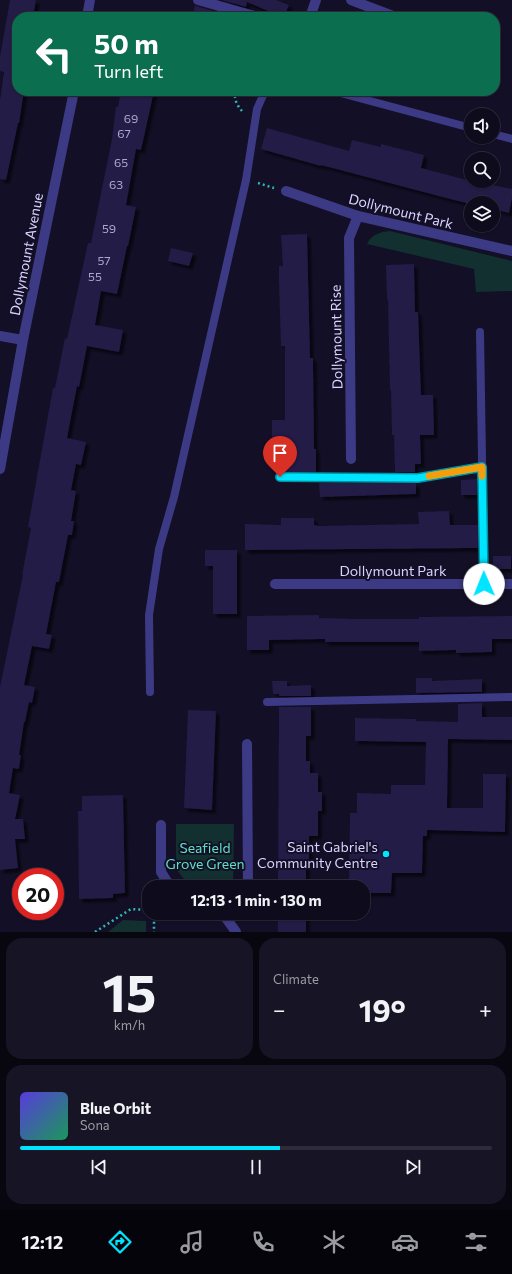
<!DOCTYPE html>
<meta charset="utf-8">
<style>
:root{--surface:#0e0b1c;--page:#171425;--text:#f1f3f6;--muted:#9b9ba3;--line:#2e2b3b;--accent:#00e5ff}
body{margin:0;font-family:Commissioner,sans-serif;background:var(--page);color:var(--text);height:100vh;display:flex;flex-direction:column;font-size:15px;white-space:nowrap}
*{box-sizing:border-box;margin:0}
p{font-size:13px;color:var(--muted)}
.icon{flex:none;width:22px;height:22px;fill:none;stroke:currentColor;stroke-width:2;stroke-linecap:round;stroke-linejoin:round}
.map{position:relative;height:932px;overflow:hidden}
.details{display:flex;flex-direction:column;gap:6px;padding:6px;background:#08060f;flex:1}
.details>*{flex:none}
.guide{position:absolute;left:12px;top:12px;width:488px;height:84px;border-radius:16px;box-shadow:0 1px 3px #0004,0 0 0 1px var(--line);background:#0b6e4f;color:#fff;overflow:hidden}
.buttons{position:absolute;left:464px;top:108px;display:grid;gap:8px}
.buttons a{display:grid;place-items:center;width:36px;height:36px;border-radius:50%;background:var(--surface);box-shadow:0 1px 3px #0004,0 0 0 1px var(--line);font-size:20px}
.speed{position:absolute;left:12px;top:868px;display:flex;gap:8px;font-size:20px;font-weight:700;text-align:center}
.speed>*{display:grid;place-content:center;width:52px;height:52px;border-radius:50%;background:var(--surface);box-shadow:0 1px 3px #0004,0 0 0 1px var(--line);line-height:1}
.speed .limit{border:6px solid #d22;background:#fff;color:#111}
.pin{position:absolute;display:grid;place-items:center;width:34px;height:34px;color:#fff;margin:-41px -17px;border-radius:50% 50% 50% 0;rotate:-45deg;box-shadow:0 0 4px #0007}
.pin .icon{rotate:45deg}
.me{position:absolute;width:44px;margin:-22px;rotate:359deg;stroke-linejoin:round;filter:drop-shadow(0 0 3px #0008)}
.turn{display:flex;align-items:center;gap:14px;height:84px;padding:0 16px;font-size:18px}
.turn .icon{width:52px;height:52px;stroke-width:2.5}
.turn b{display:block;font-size:28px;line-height:34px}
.big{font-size:30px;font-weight:700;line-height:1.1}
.details .tile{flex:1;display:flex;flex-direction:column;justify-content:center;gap:6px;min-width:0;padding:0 14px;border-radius:16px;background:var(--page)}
.details .dial{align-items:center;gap:0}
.dial b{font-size:52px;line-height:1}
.song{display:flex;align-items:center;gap:12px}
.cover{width:48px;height:48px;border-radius:6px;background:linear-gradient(135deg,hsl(250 70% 55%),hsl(150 70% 35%))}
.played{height:4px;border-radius:2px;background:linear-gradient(90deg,var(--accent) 55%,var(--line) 55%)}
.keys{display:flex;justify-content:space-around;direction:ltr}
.heat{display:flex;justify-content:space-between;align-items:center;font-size:22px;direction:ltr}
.details .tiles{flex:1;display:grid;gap:6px;grid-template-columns:1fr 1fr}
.tile:last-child{grid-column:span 2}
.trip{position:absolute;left:142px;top:880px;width:228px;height:40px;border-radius:16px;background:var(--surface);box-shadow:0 1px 3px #0004,0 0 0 1px var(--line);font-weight:700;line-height:40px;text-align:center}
.tabs{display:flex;height:64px;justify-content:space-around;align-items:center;background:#06040b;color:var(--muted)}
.tabs .icon{width:28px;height:28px}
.tabs .selected{color:var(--accent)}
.tabs b{font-size:18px;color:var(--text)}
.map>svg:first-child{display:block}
</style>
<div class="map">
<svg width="512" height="932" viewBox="0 0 512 932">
<defs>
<filter id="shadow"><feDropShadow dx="3.5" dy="3.5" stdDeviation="1" flood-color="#0009"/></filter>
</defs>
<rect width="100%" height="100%" fill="#130f26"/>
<path fill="#12302f" d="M390,231L512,261V291L476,292L474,269L367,244C372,234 380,232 390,231Z
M176,824H234L233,887H197L183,878L176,869Z
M123,920L146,921V932H108Z"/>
<path fill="#241b47" filter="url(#shadow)" d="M10,0H36L33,17H17V91H24L19,123H18L6,180L0,179V100L4,72L0,71V57Z
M222,0H276L289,5L284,17H282L247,2L246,7Z
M195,5L196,6L234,17H193Z
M121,91H154L141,150L136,149L126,205L136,207L128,246H127L117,294L101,291L95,325L123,330L119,352L87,346L79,387L77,386L67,438L86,442L81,465L76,464L71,490L76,491L71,521H74L72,535H68L59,582H56L46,634L52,635L49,649L32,646L24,685L35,687L32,703L29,702L25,722H24L19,755H21L19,769L13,768L9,793L20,795L15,819H23L25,839H15L18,868L0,870V687L23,575H22L31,528L28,527L53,388H55L65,338L67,339L88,243H91L112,139L116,107H118Z
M267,128L349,151L352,140L381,147V144L424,155L421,168L471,181L512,189V198L509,213L493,209V203H471V204L454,200L321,165V166L261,149Z
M307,234L310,358H313L314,449H316V472H281V438H272V420H285V346H281L279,283V266H283L281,235Z
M171,248L193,253L189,266L168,261Z
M414,264L415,312H418L421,395H433L434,435H420L421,464H415V472H395L394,435H392L391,390H390L388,299H387L386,265Z
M477,479V495H461V480Z
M319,483H416V494L320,497Z
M449,511L450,525H478V548L245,550V524L281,525V518H314V525L318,526L419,524L418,512Z
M205,550H237V614H213V566H205Z
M493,556H511V569H493Z
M319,615V618L355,619H419V617L512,616V639H492V652L456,653V650L419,651V642H325V639L269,640V650H247V616Z
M416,678H432V681L482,679V692L416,693Z
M272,681H287V686L311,685V696H279V694H273Z
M482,703V717H512V740L448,739L447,808H483V774H506L505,832L427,830V836H423L422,873H392L391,893H363L362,884L349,883L350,813H357V793L391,794V785H425L426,742L355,741V718L416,719V721L458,722V704Z
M279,707H311V736H306V761H310V773H318V792H322V811H318V836H309V861H306V887H278Z
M188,710L216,711L212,810L184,808Z
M123,795L125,893L113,894V898L79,899L78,811H82V796Z
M278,913H306V932H278Z"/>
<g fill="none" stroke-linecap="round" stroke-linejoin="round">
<path stroke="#2fb8b0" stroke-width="2.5" stroke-dasharray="2 3" stroke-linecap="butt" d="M235,91C234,100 237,106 244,113
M258,183L274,188
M151,913L154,916V932
M95,932L131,909L147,910L149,911"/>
<path stroke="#3d3a85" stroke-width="8" d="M333,91L471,128
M493,134L512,139
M480,332L484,584
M280,477L418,478L482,467
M150,692L149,615L159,549L174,497L246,180L257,109L265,91
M267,702L512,697"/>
<path stroke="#3d3a85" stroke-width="10" d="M198,0L258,17
M351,0L393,16
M87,17L90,0
M310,17L316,0
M286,191L358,216L512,251
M0,336L23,340
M351,459L349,238L358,216
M0,469L23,340L74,91
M275,584H512
M247,744L248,887
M161,825V872L168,883L175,887
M218,913L226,918L236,932"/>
</g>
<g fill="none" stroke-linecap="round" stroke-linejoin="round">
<defs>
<path id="route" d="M280,477L418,478L482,467L484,584"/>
</defs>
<use href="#route" stroke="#0095a6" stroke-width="10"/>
<use href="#route" stroke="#00e5ff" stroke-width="7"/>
<path stroke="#f59e0b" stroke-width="7" d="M429,476L482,467V476"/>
</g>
<circle fill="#00e5ff" stroke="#130f26" stroke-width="1.5" cx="386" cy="854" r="4"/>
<g text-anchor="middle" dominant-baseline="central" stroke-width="4" stroke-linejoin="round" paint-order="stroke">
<g font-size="12" fill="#aca6d1">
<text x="131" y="118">69</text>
<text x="124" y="133">67</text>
<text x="121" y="162">65</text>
<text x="116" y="184">63</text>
<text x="109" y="228">59</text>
<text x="104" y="260">57</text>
<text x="95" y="276">55</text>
</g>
<g font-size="14" fill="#d9d4ff" stroke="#130f26">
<text transform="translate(401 211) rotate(14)">Dollymount Park</text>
<text transform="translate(26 254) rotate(-79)">Dollymount Avenue</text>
<text transform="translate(336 337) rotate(-91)">Dollymount Rise</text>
<text x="393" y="570">Dollymount Park</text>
</g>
<g font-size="14" fill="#d9d4ff" stroke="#130f26" text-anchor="end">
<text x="378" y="846">Saint Gabriel's<tspan x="378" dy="16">Community Centre</tspan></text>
</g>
<g font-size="14" fill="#5fe0c0" stroke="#130f26">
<text x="205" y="847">Seafield<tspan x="205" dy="16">Grove Green</tspan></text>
</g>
</g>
</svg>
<div class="buttons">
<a><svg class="icon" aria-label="sound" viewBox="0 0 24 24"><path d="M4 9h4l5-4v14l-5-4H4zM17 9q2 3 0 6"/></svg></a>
<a><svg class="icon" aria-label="search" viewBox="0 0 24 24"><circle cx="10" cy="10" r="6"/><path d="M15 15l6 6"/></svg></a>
<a><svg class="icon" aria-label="layers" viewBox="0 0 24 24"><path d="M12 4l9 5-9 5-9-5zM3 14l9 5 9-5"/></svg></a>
</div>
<div class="speed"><div class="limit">20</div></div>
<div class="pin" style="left:280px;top:477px;background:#d93025"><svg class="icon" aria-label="arrive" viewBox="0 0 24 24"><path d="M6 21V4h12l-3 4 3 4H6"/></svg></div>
<svg class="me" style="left:484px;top:584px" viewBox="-20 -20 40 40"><circle r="19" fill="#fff"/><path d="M0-13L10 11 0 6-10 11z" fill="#00e5ff"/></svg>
<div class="trip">12:13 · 1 min · 130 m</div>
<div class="guide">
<div class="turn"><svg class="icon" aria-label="left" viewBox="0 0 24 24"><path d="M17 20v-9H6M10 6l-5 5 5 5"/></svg><div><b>50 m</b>Turn left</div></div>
</div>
</div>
<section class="details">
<div class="tiles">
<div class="tile dial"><b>15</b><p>km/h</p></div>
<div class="tile"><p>Climate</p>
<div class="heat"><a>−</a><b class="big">19°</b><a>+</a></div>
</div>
<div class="tile">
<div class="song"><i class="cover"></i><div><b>Blue Orbit</b><p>Sona</p></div></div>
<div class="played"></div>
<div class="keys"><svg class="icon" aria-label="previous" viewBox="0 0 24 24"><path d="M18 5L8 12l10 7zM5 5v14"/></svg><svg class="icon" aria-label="pause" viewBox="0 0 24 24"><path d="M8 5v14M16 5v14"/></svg><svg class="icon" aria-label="next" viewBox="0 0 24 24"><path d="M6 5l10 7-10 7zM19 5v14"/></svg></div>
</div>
</div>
</section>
<nav class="tabs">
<b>12:12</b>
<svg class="icon selected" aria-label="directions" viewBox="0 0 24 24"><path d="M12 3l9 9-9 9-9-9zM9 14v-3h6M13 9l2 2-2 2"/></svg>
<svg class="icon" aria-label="music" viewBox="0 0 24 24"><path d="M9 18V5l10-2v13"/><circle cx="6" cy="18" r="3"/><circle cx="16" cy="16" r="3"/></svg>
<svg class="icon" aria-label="phone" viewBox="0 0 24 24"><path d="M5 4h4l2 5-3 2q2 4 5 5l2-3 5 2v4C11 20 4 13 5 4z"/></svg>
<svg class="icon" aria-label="climate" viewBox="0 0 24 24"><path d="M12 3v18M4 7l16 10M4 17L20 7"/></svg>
<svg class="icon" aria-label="car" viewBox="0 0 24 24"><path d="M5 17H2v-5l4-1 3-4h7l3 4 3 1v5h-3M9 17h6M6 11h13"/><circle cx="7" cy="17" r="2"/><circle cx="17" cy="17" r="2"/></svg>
<svg class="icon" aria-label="filters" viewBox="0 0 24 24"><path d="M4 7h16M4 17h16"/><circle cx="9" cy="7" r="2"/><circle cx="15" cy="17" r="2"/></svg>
</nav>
